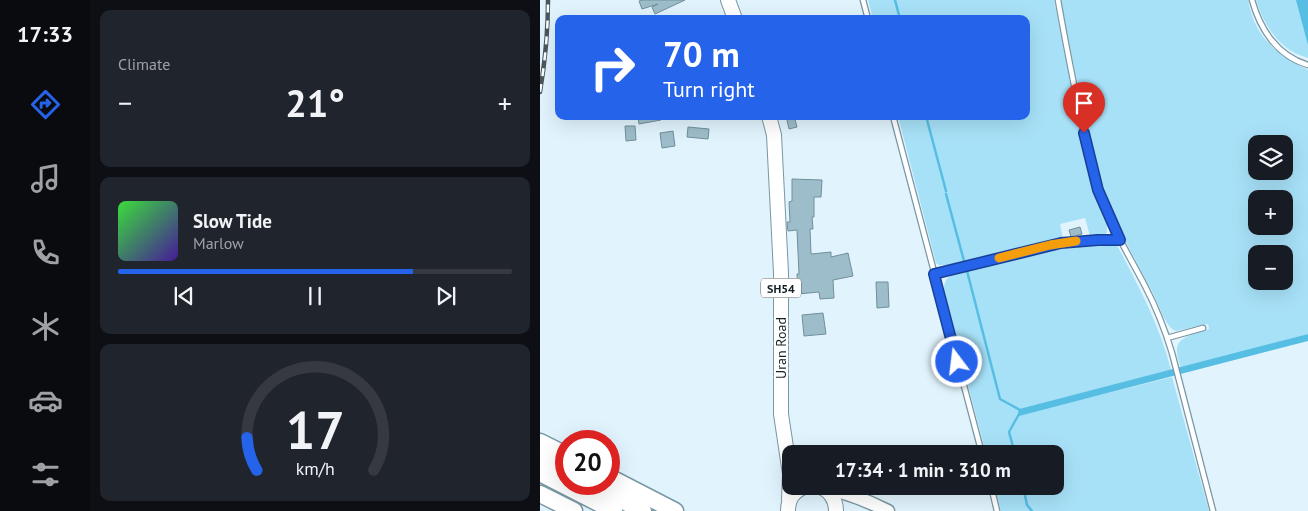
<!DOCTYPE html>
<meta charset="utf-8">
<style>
:root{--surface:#171b24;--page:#20242c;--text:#f1f3f6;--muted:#9ea1a6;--line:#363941;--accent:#2563eb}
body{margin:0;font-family:"PT Sans",sans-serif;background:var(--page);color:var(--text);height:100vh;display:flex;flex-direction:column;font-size:19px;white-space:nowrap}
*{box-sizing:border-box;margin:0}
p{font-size:16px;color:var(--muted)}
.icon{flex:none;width:28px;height:28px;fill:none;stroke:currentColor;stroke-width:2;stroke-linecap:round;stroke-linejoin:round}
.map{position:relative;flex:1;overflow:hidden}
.panel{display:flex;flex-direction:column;gap:10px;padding:10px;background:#0d0f14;width:450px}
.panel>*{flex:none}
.top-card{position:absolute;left:15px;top:15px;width:475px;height:105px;border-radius:10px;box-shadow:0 5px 20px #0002;background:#2563eb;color:#fff;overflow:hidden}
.tools{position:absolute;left:708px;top:135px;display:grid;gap:10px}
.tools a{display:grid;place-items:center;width:45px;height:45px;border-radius:10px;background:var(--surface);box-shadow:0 5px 20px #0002;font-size:25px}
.speed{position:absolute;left:15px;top:430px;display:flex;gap:10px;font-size:25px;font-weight:700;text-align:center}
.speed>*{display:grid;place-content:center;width:65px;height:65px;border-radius:50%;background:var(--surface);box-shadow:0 5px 20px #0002;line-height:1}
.speed .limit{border:8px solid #d22;background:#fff;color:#111}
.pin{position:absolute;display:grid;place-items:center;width:42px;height:42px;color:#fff;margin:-51px -21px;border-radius:50% 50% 50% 0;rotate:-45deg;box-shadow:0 0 5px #0007}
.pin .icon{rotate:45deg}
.me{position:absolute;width:55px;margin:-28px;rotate:345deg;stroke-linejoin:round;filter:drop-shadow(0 0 4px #0008)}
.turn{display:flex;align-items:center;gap:18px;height:105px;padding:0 25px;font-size:22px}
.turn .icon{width:65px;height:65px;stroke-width:2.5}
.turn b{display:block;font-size:35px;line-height:42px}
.big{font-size:38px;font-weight:700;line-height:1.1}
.panel .card{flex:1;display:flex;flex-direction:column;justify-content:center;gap:8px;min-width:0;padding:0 18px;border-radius:10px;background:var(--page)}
.panel .dial{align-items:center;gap:0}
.dial svg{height:130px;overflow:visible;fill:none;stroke:var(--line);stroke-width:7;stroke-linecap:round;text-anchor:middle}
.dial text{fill:var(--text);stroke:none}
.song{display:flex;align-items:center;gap:15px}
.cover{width:60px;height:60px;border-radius:8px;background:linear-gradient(135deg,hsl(120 70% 55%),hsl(260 70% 35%))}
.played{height:5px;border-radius:2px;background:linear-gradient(90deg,var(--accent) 75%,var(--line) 75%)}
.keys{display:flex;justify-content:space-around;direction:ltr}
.heat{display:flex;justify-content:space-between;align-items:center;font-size:28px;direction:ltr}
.trip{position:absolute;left:242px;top:445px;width:282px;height:50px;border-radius:10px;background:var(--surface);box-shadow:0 5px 20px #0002;font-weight:700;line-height:50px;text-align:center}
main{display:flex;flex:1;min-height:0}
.tabs{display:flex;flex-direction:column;width:90px;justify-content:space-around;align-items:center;background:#090b0e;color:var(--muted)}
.tabs .icon{width:35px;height:35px}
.tabs .selected{color:var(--accent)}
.tabs b{font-size:22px;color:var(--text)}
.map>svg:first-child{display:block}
</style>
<main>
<nav class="tabs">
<b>17:33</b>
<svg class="icon selected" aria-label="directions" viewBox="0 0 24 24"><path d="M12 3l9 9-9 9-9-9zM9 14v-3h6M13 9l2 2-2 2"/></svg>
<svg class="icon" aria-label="music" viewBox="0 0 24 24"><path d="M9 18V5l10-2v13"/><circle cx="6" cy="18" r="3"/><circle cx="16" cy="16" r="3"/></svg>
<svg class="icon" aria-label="phone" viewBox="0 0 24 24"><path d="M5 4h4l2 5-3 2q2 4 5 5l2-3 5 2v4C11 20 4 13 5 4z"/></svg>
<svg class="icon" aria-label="climate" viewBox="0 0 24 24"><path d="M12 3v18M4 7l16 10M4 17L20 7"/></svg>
<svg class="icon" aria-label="car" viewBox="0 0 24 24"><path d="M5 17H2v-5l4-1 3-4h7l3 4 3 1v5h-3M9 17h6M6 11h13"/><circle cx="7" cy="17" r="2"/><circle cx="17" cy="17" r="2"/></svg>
<svg class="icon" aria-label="filters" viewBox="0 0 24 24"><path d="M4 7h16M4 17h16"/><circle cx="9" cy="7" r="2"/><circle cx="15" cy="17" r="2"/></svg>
</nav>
<section class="panel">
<div class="card"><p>Climate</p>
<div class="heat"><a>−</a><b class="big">21°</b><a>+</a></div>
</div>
<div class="card">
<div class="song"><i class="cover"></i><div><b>Slow Tide</b><p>Marlow</p></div></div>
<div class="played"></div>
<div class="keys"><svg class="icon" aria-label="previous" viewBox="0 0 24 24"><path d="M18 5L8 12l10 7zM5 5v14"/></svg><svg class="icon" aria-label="pause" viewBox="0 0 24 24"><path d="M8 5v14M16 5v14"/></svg><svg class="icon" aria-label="next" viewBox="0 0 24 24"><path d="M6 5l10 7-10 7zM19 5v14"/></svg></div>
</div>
<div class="card dial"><svg viewBox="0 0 100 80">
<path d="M14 69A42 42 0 1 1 86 69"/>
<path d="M14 69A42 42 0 0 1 8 49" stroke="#2563eb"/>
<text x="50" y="56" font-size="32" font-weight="700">17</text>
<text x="50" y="72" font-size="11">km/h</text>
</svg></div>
</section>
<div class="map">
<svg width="768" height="511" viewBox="0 0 768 511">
<rect width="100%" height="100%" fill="#e1f4fd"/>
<path fill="#a7e1f8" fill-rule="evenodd" d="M328,0H514L545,159L553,190L567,224V233L560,236H550L545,218L520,224L523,239L408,265H399L396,263L358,116H486V19H333Z
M521,0H708C710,9 712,18 717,27C727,47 748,60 768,70V334L641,368C639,362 637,357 637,351C636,336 658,333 669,329L668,324L636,331C625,327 619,304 613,293C595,259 576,226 563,190C554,164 548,136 543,109C535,72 528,36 521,0ZM716,144H744V171H716ZM716,199H744V226H716ZM716,254H744V281H716Z
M716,0H768V58C740,51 724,26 716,0Z
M566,244L575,245L578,247C599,287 620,326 631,370L479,409L478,412L480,415L632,377L669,511H461L454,486H516V454H446L405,297C403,287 403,279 414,274L526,246Z"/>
<path fill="#57bee3" d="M756,0H768V45Z
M768,334V341L479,416L478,412L479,409Z"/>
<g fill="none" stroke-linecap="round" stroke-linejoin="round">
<path stroke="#57bee3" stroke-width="2.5" d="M355,0L360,19
M386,116L406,191
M406,194L424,261
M427,271L460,399L480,410
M475,454L469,432L479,414L482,412
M483,486L487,505L492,511"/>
</g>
<path fill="#9ebdca" stroke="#718f9b" d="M103,0H145L115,14L112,7L118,4L102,9L99,1Z
M98,116H121V120L99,124Z
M246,116H254L257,127L249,129Z
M85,126H95L96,140L86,141Z
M148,127L169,129L168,139L147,137Z
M133,131L135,146L122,148L120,133Z
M252,179L282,180L281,197H274V217H272L273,229H270L271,254L291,252V257L308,253L313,276L293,280L294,298L280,299L279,292L258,294L257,274H259L257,230L248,231L247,222H250L249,202L252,201Z
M540,227L542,234L531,237L529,230Z
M336,282H348L349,307L337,308Z
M283,313L286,334L264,336L262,315Z"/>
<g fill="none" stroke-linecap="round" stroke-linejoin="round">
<defs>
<path id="lane" d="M323,0L328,19
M518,0C524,35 531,70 538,105C544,136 550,167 560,197C572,228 590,257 605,286C616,307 625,330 632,353L673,511
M712,0C720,29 737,56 768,65
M353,116L442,454
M394,274L521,243L558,240H580
M627,338L663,328
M451,486L457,511"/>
<path id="secondary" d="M281,487C306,492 326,500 348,511"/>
<path id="primary" d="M188,0L195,19
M229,116L234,135L241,273V414L250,474L249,500
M277,486C289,489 296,499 296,511
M248,511C248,498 254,491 266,486"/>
<path id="highway" d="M0,442L26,455
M0,459L26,472
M0,473L74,511
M69,477L135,511
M50,484L103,511
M0,494L34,511"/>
</defs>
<use href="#lane" stroke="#7997a4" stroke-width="7"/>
<use href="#secondary" stroke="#7997a4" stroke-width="15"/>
<use href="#primary" stroke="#7997a4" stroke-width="16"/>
<use href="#highway" stroke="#7997a4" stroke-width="19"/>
<use href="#lane" stroke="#fff" stroke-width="4.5"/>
<use href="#secondary" stroke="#fff" stroke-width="12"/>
<use href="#primary" stroke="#fff" stroke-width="14"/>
<use href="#highway" stroke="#fff" stroke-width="16"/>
<defs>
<path id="rail" d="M0,92C5,62 8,31 8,0"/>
</defs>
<use href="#rail" stroke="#49575d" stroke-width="4.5"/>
<use href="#rail" stroke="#fff" stroke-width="2.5" stroke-dasharray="8" stroke-linecap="butt"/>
</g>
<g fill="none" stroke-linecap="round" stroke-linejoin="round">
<defs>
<path id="route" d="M417,362L394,274L521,243L558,240H580L558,190L544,133"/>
</defs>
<use href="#route" stroke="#184099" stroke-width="12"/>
<use href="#route" stroke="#2563eb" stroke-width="9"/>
<path stroke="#f59e0b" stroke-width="9" d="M459,258L510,245L536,241"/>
</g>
<g text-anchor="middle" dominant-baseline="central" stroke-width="4.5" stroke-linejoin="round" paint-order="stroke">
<rect fill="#fff" stroke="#5a6366" stroke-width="1" x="221" y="278.5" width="40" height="19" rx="4"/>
<g font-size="12" font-weight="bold" fill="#142025">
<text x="241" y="288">SH54</text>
</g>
<g font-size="14" fill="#142025" stroke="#fff">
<text transform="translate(241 348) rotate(-90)">Uran Road</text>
</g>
</g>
</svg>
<div class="tools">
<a><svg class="icon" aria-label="layers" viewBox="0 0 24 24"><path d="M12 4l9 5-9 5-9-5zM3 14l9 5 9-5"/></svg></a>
<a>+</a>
<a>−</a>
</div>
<div class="speed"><div class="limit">20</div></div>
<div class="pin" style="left:544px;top:133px;background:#d93025"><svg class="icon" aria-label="arrive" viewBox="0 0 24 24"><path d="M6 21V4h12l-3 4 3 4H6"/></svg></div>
<svg class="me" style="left:417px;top:362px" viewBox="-20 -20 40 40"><circle r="17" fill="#2563eb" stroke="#fff" stroke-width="3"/><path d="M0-11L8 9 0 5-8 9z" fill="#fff"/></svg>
<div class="trip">17:34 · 1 min · 310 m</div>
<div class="top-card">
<div class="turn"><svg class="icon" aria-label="right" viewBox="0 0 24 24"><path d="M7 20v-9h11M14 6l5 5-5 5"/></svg><div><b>70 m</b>Turn right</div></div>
</div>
</div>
</main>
